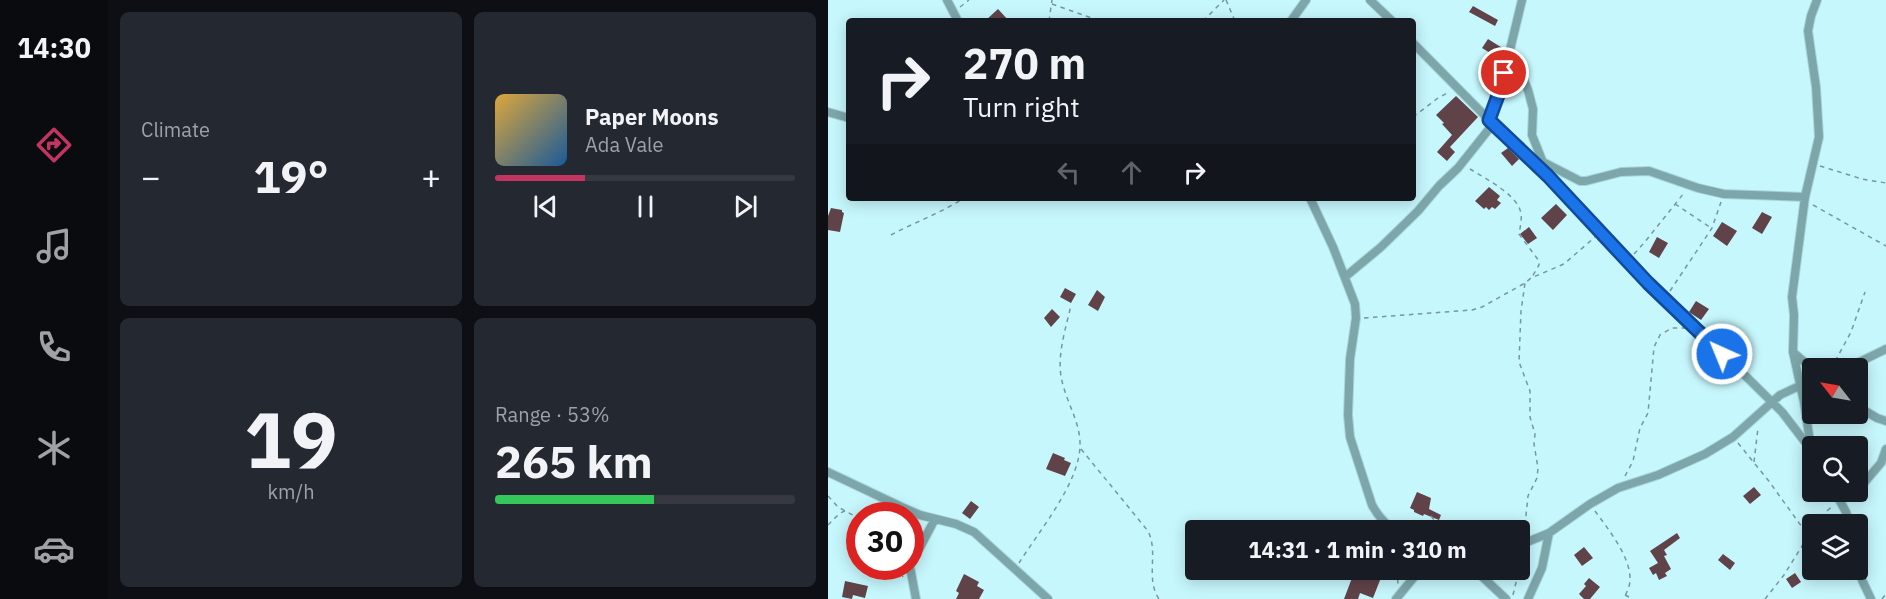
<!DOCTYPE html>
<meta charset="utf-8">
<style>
:root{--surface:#171b24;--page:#242831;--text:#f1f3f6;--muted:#9ea1a6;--line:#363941;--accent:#c33561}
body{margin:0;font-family:"IBM Plex Sans",sans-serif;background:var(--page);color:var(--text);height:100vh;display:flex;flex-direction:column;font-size:22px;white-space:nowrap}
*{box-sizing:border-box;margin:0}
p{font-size:20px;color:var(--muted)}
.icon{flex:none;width:33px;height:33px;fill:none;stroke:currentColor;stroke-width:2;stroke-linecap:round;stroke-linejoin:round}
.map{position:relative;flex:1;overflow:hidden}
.drawer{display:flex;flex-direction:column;gap:12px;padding:12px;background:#0d0f14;width:720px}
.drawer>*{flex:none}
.top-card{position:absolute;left:18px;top:18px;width:570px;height:183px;border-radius:6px;box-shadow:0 3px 15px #0003;background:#171b24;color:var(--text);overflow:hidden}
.needle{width:39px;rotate:301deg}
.buttons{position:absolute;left:974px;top:358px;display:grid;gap:12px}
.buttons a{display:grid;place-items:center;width:66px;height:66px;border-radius:6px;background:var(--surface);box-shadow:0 3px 15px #0003;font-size:30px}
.speed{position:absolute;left:18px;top:502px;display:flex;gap:12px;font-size:30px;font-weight:700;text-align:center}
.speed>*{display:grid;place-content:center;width:78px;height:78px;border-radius:50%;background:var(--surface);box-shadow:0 3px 15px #0003;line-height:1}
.speed .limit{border:9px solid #d22;background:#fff;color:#111}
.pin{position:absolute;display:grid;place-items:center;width:51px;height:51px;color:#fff;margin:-26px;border:3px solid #fff;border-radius:50%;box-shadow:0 2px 6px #0007}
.me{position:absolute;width:66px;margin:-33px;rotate:316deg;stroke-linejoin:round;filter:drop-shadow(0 0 4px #0008)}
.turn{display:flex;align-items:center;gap:21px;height:126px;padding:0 18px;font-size:27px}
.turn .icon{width:78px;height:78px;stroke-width:2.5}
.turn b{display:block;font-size:42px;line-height:51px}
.lanes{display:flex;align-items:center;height:57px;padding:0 18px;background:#0003;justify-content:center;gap:30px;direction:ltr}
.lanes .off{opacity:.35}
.big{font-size:45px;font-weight:800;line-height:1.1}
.drawer .widget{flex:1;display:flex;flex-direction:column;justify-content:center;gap:9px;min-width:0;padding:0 21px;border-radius:9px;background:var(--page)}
.drawer .dial{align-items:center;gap:0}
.dial b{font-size:78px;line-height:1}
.song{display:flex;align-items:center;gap:18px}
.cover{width:72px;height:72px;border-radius:9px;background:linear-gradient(135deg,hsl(40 70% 55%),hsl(210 70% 35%))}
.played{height:6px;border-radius:3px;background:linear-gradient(90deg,var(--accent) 30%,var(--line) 30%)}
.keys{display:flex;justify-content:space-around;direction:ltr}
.heat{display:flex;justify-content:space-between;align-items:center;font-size:33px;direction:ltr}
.charge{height:9px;border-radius:4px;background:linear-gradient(90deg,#34c759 53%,var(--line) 0)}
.drawer .tiles{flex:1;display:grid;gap:12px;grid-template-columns:repeat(2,1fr)}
.trip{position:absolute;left:357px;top:520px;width:345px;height:60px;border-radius:6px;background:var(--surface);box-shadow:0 3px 15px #0003;font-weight:800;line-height:60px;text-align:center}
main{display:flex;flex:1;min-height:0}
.menu{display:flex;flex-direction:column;width:108px;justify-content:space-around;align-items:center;background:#090b0e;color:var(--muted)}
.menu .icon{width:42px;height:42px}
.menu .on{color:var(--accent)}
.menu b{font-size:27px;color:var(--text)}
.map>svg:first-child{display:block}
</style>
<main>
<nav class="menu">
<b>14:30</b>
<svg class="icon on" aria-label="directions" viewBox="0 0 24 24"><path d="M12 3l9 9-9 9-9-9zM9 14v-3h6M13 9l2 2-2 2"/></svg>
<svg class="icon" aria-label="music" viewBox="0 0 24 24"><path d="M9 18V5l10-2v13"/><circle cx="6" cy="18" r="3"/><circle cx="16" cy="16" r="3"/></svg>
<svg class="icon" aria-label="phone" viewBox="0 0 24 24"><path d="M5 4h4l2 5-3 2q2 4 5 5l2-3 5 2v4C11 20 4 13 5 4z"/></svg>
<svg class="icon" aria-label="climate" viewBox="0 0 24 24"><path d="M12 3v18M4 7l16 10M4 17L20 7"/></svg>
<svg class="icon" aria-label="car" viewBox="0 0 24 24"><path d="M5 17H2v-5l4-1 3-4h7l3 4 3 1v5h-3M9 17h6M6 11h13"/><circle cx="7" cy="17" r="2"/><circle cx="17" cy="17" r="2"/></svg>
</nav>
<section class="drawer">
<div class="tiles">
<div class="widget"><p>Climate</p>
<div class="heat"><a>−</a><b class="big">19°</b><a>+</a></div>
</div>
<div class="widget">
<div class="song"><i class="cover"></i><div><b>Paper Moons</b><p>Ada Vale</p></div></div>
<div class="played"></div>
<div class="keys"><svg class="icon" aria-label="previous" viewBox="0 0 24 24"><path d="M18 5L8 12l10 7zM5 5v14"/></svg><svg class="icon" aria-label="pause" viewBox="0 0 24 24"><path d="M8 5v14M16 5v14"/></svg><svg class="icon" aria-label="next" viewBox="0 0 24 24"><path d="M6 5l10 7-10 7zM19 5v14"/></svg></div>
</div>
<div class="widget dial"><b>19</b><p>km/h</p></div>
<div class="widget"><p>Range · 53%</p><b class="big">265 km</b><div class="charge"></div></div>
</div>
</section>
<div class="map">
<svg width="1058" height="599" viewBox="0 0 1058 599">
<rect width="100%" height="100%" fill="#c6f7fd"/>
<path fill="#604348" d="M645,6L670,20L667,26L641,12Z
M170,9L181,21H157Z
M660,39L676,49L672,59L654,48Z
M628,96L650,117L622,147L627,152L619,161L609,152L624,135L614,124L616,123L608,115Z
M680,148L691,159L684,166L673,153Z
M661,187L672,196L669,200L673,203L667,209L664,207L661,210L658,207L656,209L647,201Z
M728,204L739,215L725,230L713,218Z
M3,208L14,210V212L16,213L12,232L0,230V216Z
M934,212L944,217L934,234L924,228Z
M894,222L909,231L899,246L885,236Z
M701,227L709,238L700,244L692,234Z
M829,237L840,243L831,258L821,252Z
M237,288L248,294L243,303L232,297Z
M269,290L277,297L270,311L260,305Z
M868,301L881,309L873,320L861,312Z
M224,309L232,317L223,327L216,318Z
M908,338L910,350L901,351L899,348L897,339Z
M225,453L237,458L236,460L243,463L237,476L218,469Z
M926,487L933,495L922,504L915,496Z
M589,492L603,498L601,509L613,515L611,520L596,514L595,516L586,512V510L582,508Z
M143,501L151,507L142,519L134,513Z
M849,533L852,538L836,550L839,555L836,556L843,569L837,573L839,576L831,580L828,573L825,575L821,568L830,563L822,551Z
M756,547L765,558L754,566L746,555Z
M895,554L907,563L902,570L890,560Z
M527,570H556L545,598L532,593L530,599H516Z
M967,573L973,582L964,588L958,579Z
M136,574L151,582L149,586L156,590L151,599H128L131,593L128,591Z
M761,578L772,587L762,599H756L751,594L758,586L756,584Z
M17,581L40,586L37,598L25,595L24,599L14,597Z"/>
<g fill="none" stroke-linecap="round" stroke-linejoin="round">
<defs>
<path id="minor" d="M119,0L130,21
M542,0L564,21
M463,21L478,0
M585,43L679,138L720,176L820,283L873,332L954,412L984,451
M681,55L695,78L700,90L705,109L704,135L716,165
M0,112L21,118
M661,120L672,91L694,0
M715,162L752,181H758L793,172L821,171L870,188L896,194L977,197
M482,198L505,247L527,304L528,318L522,359L520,415L522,437L544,505C550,516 557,524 567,531
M517,277L553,247L590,211L611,186L630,168L665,124
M965,352L984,369
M1017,369L1058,349
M1029,406L1049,418L1058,421
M981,445V435L976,402L965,352L966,315L964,297L977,197L991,137L988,87L980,31L983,16L989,0
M0,472L76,508L92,515L128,524L146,532L220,599
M1029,491L1053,463L1058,449
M1007,492L1018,512L1022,525
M692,545L721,533L762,504L790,488L830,475L877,454L905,437L952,395L984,380
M1029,556L1034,580L1043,599
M82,566L107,519
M82,567L88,599
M647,570L678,599
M568,599L587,576L596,570
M700,599L714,568L721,533"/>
</defs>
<use href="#minor" stroke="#a8d4d9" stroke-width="10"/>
<path stroke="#76989c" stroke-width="1.5" stroke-dasharray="4.5 4.5" stroke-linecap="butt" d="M398,0L407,21
M224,4L272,21
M132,7L141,0
M221,21L224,0
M375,21L396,0
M585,117L610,98L621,92
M992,166L1034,179L1058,183
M642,169C656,178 691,195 693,214C694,220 692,228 691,234L711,261V265L704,277
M847,204L883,228
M985,205L1058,246
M63,235C87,222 113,213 136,198
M806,254L816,243L856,193
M842,291L884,228L893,202
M536,318L644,310L654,307L697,283L703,278L736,264L767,237
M1003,369L1023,332L1037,292
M910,443L940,480L974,527L981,534
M253,449L320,531C331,553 317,578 331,599
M926,462L930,428
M797,476L805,461L812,428L820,413L826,347L832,335L844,328H858
M0,496L10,507L32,519
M767,511C780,529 803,557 802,580C802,587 798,593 796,599
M603,516L615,531
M0,525L12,513L17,511
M988,525L1000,510L1005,506
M696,534L700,496L709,478L710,468L706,444L707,434L702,417V391L691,362L693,311L697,283
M191,563C211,531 250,485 252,447C253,423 239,404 234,381C228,357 238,328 243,305
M692,565L694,554
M72,567L75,577
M569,570L570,584
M685,595L691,570
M797,595L805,599
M937,599L956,575L984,530
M1054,599L1058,594"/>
<use href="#minor" stroke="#7da6ab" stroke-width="8"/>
</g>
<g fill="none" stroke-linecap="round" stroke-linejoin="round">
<defs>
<path id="route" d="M676,73L672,90L661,120L720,176L820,283L894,354"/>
</defs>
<use href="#route" stroke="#114b97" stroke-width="15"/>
<use href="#route" stroke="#1a73e8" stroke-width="10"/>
</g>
</svg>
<div class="buttons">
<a><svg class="needle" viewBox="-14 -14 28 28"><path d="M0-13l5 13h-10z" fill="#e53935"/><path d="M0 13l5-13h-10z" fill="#9ea1a6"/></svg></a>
<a><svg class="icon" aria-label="search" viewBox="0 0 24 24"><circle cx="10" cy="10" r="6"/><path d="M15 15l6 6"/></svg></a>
<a><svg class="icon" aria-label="layers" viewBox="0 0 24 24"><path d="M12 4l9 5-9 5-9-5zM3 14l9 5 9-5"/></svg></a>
</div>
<div class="speed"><div class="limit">30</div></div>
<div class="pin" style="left:676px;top:73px;background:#d93025"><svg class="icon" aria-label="arrive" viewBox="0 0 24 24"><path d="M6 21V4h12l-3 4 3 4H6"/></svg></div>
<svg class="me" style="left:894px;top:354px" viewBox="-20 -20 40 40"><circle r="17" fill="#1a73e8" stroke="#fff" stroke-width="3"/><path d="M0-11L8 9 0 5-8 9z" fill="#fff"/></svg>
<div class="trip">14:31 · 1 min · 310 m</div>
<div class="top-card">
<div class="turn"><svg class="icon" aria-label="right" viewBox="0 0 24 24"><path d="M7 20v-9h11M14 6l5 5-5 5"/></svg><div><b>270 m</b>Turn right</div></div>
<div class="lanes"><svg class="icon off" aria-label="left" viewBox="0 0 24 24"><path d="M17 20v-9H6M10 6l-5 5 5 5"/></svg><svg class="icon off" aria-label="ahead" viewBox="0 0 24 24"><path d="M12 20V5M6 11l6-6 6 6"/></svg><svg class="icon" aria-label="right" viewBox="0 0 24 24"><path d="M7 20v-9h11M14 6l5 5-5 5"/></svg></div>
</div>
</div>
</main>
